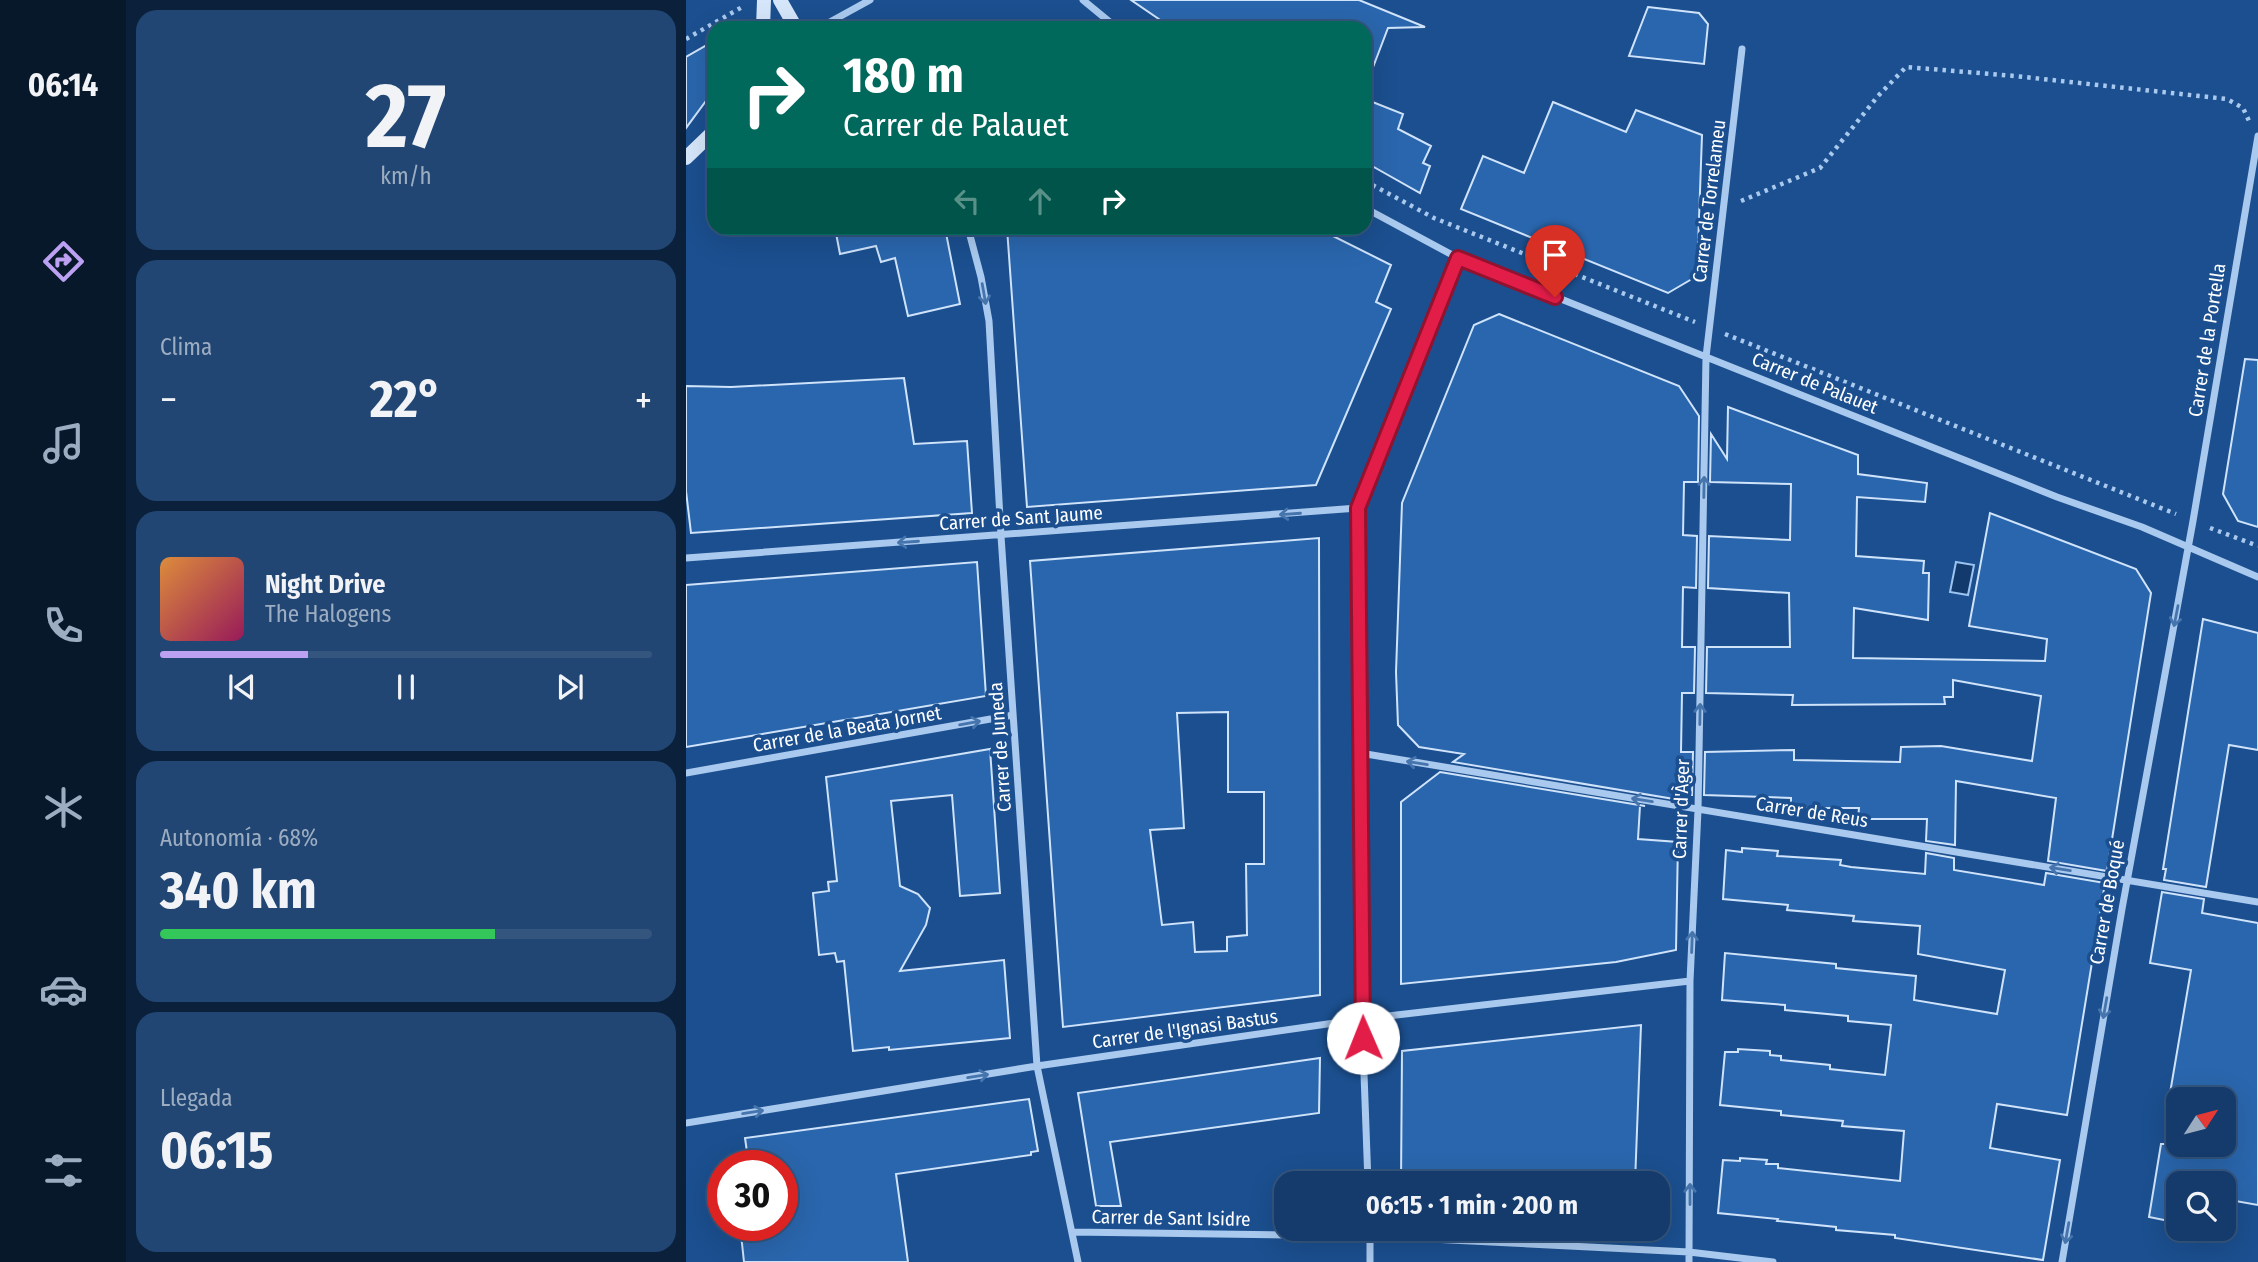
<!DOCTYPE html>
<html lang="es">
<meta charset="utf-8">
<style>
:root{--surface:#143b6b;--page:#214673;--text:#f1f3f6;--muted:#9dadc1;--line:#33557e;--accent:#bca0f2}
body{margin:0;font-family:"Fira Sans Condensed",sans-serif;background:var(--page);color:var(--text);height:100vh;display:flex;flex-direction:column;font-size:26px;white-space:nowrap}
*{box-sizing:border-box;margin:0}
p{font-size:23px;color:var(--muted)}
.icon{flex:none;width:38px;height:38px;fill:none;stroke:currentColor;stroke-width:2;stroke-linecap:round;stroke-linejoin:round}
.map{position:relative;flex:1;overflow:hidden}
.panel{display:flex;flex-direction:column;gap:10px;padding:10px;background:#0b203b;width:560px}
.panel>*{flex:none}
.top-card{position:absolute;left:21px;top:21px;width:665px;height:214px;border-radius:21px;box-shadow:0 7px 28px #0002,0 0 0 2px var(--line);background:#00695c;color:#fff;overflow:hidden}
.needle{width:46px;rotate:54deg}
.controls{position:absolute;left:1480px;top:1087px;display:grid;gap:14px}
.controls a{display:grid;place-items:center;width:70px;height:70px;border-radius:14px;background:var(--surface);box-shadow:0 7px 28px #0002,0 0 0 2px var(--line);font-size:35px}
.speed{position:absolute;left:21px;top:1150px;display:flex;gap:14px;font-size:35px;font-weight:700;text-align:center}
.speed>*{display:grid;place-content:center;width:91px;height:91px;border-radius:50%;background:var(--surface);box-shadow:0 7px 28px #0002,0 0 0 2px var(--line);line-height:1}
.speed .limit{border:10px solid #d22;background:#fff;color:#111}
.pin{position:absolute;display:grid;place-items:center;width:60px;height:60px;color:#fff;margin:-72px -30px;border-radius:50% 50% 50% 0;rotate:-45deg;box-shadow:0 0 7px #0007}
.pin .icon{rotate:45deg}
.me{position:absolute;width:77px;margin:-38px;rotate:359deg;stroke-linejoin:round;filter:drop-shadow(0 0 5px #0008)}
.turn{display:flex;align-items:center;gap:24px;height:147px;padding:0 21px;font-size:32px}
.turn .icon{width:91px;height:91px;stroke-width:2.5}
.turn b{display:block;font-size:49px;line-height:60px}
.lanes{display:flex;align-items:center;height:66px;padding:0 21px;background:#0003;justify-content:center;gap:35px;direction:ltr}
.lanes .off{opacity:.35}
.big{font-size:52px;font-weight:700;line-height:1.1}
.panel .tile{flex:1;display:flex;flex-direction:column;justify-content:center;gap:10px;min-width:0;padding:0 24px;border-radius:21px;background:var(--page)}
.panel .dial{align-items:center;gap:0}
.dial b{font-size:91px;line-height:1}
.song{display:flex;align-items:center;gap:21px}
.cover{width:84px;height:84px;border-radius:10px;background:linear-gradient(135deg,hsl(30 70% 55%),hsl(330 70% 35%))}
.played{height:7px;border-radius:4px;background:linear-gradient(90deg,var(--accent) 30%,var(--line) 30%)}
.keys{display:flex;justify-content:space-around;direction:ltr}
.heat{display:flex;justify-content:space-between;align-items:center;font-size:38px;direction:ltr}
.charge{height:10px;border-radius:5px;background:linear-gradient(90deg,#34c759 68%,var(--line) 0)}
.trip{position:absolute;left:588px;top:1171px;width:396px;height:70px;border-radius:21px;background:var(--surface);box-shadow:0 7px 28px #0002,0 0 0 2px var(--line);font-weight:700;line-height:70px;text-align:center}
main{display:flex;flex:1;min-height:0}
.tabs{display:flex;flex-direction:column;width:126px;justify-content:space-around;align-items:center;background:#08182b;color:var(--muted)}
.tabs .icon{width:49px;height:49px}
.tabs .active{color:var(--accent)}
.tabs b{font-size:32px;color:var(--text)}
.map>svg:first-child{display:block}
</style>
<main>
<nav class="tabs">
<b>06:14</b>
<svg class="icon active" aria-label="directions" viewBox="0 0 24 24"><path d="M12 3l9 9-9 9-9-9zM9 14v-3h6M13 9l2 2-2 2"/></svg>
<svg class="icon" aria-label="music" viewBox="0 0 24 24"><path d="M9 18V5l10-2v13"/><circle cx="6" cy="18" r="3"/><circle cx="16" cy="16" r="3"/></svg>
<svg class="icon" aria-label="phone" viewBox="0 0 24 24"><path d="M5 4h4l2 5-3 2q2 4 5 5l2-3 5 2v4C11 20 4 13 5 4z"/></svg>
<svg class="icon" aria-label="climate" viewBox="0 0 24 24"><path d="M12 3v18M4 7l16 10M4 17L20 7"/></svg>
<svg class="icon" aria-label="car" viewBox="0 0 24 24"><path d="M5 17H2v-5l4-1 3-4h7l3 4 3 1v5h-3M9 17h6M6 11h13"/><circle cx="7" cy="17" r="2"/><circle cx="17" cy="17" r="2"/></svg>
<svg class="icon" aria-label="filters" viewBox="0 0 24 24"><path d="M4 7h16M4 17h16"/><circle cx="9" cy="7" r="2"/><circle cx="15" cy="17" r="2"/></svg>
</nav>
<section class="panel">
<div class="tile dial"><b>27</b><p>km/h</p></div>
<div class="tile"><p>Clima</p>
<div class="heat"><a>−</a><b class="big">22°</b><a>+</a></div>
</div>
<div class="tile">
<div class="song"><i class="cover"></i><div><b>Night Drive</b><p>The Halogens</p></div></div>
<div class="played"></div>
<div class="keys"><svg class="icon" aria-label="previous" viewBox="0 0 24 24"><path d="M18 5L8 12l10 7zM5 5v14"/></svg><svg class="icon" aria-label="pause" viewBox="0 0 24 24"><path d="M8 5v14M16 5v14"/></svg><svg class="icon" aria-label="next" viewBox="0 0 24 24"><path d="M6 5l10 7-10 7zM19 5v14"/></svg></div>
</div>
<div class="tile"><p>Autonomía · 68%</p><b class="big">340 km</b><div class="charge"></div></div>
<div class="tile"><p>Llegada</p><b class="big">06:15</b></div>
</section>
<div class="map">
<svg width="1572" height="1262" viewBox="0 0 1572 1262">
<rect width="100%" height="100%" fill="#1b4f8f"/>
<path fill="#123a6d" stroke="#9cc4f0" stroke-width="2" d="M1270,562L1288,565L1282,595L1264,592Z"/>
<path fill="#2a66ad" stroke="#cfe3fa" stroke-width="2" fill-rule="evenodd" d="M445,0H673L739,27L702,28L681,83L679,28H486Z
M962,7L1013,13L1022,24L1018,64L943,56Z
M21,45L28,58V90L0,128V57Z
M679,99L717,114L712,129L745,146L737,163L744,166L734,193L679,162Z
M867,102L940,132L950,110L1016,135L1011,276L982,293L775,209L797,156L838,173Z
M149,228H259L274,304L222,316L209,258L195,262L190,246L154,254Z
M321,228H631L705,265L690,302L705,309L630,485L341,507Z
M813,314L993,386L1013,416L1012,482H998L997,535L1011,536L1010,588L997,587L996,647H1009L1008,693H996L995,752H1007L1006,795H994V800L767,762L778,754L733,747L712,725L710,672L716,503L788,325Z
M1559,359L1572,360V527L1552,521L1537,494Z
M218,378L228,444L281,441L286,513L5,533L0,491V386L45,387Z
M1042,407L1172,455V474L1241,483L1239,502L1171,497L1170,556L1238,561L1237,573H1243L1242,620L1168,608L1167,658L1359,661L1361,639L1283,626L1304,513L1450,569L1465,593L1421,871L1362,861L1370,798L1270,781L1269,845L1240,841L1241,819H1172L1173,808H1105V798L1018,795L1019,752L1108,750V760L1214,762L1215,747L1255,746L1346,761L1355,696L1267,680V697H1258L1259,704L1106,705L1107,695L1020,693L1021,647H1104L1103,593L1022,588L1023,536L1104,540L1105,484L1024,482L1025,434L1041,459Z
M633,538L634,995L377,1027L344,561ZM542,712V792H578V864H560L561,935L541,937V951L509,952L507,922L476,925L464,830L498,828L491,713Z
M291,562L300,696L0,747V585Z
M1517,619L1572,633V750L1543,745L1520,887L1478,880L1480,869H1477Z
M304,749L314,893L274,896L266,795L205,801L214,886L232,894L244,908L240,925L214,971L318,960L324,1038L203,1050V1047L167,1051L158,961L151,962L149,953L133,955L127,893L143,891L142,882L151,881L140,777Z
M754,772L959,806H954L952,839L992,842L990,950L930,962L715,984V802Z
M1056,848L1092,851L1091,856L1155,860L1154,865L1165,867L1239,874L1240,853L1268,858V870L1358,885L1360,873L1419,883L1381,1115L1311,1104L1304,1148L1374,1160L1357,1260L1209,1238V1235L1150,1230V1227L1091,1221L1092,1219L1032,1213L1037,1160L1054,1161V1158L1081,1160L1080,1164H1092V1168L1214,1181L1218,1131L1156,1126L1157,1121L1095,1115V1111L1034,1105L1039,1052H1052V1049L1084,1051V1055L1095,1056V1060L1144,1065V1069L1199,1075L1205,1025L1162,1021V1016L1099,1010V1005L1036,1000L1039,953L1150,964V968L1230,976L1228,1000L1311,1014L1319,970L1232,954L1234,926L1167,921L1168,916L1101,910L1102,905L1037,899L1040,850L1056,852Z
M1476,892L1518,899L1516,913L1572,923V1205L1538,1199V1183H1493V1223L1463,1217L1475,1144H1538V1099H1483L1505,970L1464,963Z
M955,1025L949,1183H715L716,1051Z
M634,1058L633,1113L424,1142L435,1206H410L392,1093Z
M343,1099L352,1151L345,1152V1155L210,1174L222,1262H58L54,1225H96V1166H63L59,1138Z"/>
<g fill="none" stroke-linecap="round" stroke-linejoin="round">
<path stroke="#a9c9ee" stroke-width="4.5" stroke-dasharray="3.5 5" stroke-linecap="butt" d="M0,39L58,6
M679,181L748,218L1009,322
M1055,201L1134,168L1192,96L1220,67L1329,76L1541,99L1557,108L1564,123
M1039,334L1490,514
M1524,528L1572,546"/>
<path stroke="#a9c9ee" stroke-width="7" d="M397,0L431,28
M133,28L184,0
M679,208L772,258L1371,497L1456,527L1572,577
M282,228L295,277L303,321L315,536L351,1066L392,1262
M0,558L672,508
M674,753L1572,902
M0,773L327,715
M0,1123L351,1066L676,1019L1004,981
M682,1183L676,1019L672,508L772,258
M684,1228V1262
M386,1232L684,1236L1003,1252L1087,1262
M1003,1262L1004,981L1012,810L1020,357L1056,49
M1376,1262L1436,909L1507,521L1572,136"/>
<path stroke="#d6e6fa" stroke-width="14" d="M94,0L110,28
M77,28L78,0
M0,158L28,131"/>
</g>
<defs><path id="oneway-shaft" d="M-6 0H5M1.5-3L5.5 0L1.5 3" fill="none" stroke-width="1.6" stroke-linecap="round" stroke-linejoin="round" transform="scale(1.75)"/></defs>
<g stroke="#4674ac">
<use href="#oneway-shaft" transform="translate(298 294) rotate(80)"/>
<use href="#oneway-shaft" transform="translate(1018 487) rotate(-89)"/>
<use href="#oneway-shaft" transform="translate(604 514) rotate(176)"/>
<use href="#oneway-shaft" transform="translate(222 542) rotate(176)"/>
<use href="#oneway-shaft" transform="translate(1490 616) rotate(101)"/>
<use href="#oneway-shaft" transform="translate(1014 714) rotate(-89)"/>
<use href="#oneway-shaft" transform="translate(284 723) rotate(-10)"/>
<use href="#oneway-shaft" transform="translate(731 763) rotate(-171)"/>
<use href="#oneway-shaft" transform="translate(956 800) rotate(-171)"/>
<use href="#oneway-shaft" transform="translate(1374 869) rotate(-171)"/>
<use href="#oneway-shaft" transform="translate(1006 942) rotate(-88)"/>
<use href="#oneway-shaft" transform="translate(1419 1008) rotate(100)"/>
<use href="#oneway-shaft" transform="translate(292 1076) rotate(-9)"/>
<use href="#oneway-shaft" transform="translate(67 1112) rotate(-9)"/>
<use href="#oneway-shaft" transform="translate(1004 1194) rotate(-90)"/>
<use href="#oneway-shaft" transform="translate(1381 1233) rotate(100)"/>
</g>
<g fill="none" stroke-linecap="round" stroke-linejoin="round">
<defs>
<path id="route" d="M677,1038L672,508L772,258L869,297"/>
</defs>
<use href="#route" stroke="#92132f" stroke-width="18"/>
<use href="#route" stroke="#e11d48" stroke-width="12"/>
</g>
<g text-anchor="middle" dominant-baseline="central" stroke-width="7" stroke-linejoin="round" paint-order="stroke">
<g font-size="19" fill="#fff" stroke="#1b4f8f">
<text transform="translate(1023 201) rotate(-83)">Carrer de Torrelameu</text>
<text transform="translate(1521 340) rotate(-81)">Carrer de la Portella</text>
<text transform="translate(1129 383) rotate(22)">Carrer de Palauet</text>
<text transform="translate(335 518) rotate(-4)">Carrer de Sant Jaume</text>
<text transform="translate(161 729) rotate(-10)">Carrer de la Beata Jornet</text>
<text transform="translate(314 747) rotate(-94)">Carrer de Juneda</text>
<text transform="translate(995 809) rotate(-88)">Carrer d'Àger</text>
<text transform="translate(1126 812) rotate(9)">Carrer de Reus</text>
<text transform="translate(1421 902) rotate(-80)">Carrer de Boqué</text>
<text transform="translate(499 1029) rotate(-8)">Carrer de l'Ignasi Bastus</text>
<text transform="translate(485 1218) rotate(1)">Carrer de Sant Isidre</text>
</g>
</g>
</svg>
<div class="controls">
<a><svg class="needle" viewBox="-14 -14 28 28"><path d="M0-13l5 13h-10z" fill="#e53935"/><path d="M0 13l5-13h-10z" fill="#9dadc1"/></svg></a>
<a><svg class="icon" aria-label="search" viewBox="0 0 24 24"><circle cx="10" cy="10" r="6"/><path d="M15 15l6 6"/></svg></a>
</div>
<div class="speed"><div class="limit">30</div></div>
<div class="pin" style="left:869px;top:297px;background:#d93025"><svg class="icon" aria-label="arrive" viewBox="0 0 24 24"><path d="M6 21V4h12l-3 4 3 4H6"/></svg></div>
<svg class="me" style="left:677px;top:1038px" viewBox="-20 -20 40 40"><circle r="19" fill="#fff"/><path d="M0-13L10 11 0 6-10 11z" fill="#e11d48"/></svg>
<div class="trip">06:15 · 1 min · 200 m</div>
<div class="top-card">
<div class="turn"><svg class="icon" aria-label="right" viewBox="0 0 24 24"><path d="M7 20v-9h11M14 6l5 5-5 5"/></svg><div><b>180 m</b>Carrer de Palauet</div></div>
<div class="lanes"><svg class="icon off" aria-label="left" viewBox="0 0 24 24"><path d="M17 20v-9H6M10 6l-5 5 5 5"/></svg><svg class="icon off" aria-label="ahead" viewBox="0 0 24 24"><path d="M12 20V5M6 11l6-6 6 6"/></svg><svg class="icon" aria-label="right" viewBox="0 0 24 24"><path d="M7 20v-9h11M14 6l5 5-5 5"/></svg></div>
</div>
</div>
</main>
